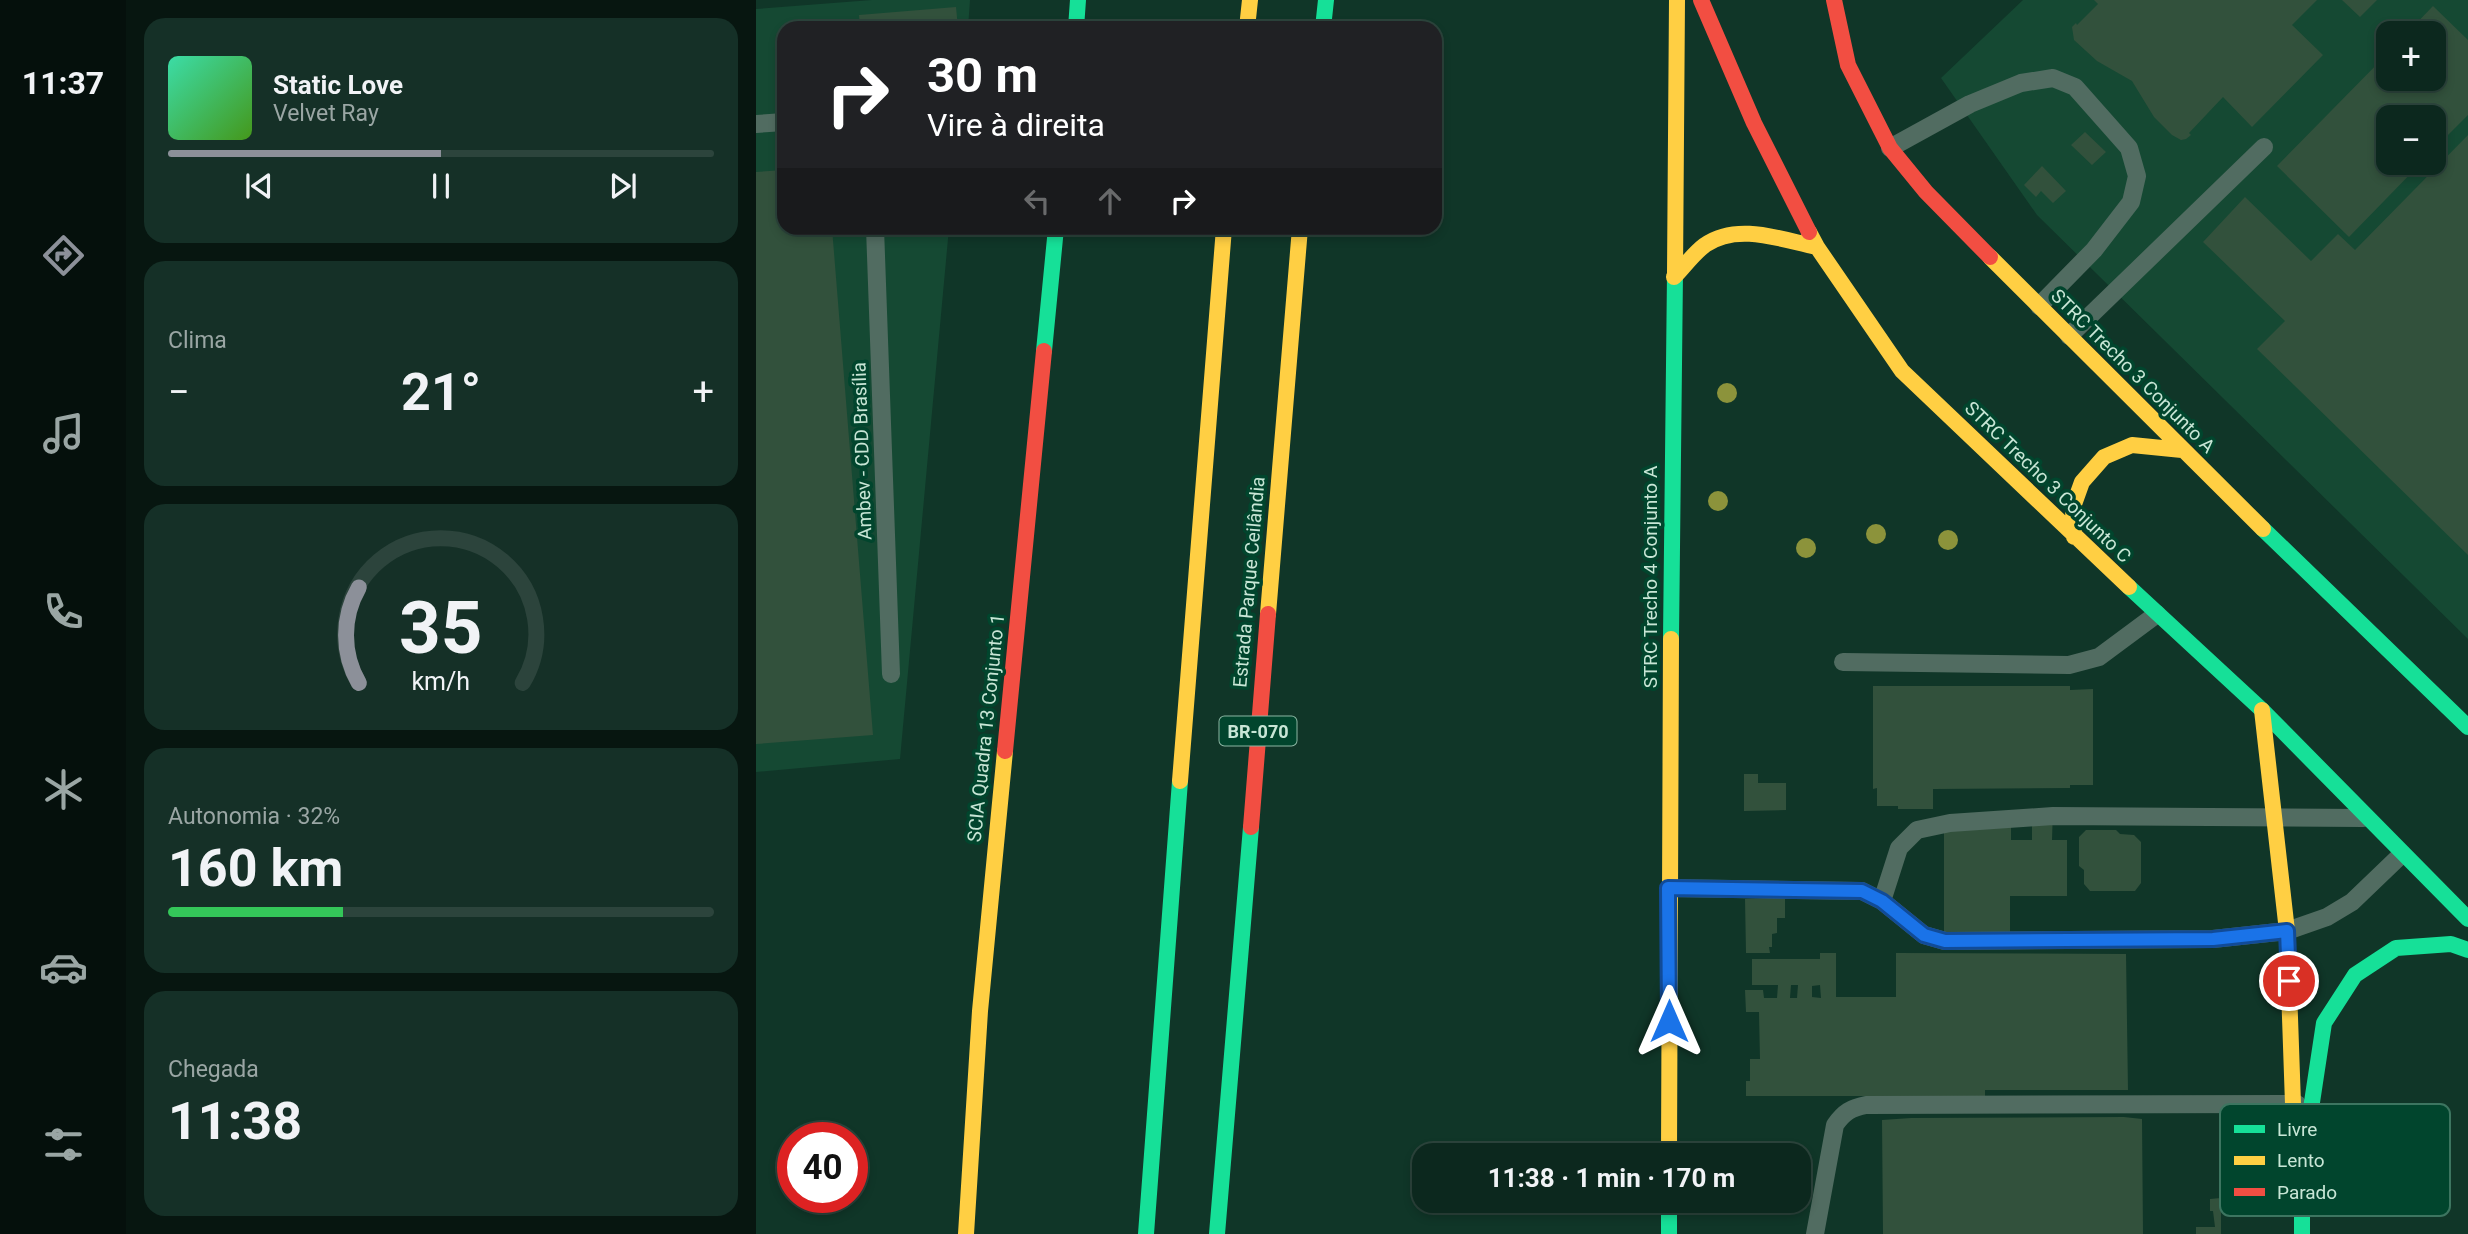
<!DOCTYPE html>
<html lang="pt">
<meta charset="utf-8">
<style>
:root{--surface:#0c281e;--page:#153027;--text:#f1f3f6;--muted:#9aa6a4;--line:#2c443c;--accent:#8c9099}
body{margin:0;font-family:Roboto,sans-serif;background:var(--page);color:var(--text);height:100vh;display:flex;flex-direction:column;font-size:26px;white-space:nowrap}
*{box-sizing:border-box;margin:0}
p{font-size:23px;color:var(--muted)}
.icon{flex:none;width:38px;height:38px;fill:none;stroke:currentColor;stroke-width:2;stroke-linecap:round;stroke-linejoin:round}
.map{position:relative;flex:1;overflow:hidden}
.details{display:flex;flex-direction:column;gap:18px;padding:18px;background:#071610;width:630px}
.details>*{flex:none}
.banner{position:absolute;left:21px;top:21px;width:665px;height:214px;border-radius:21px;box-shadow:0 4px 10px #0003,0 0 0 2px var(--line);background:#202124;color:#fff;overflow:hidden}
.buttons{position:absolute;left:1620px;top:21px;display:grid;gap:14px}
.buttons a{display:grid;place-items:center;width:70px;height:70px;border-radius:14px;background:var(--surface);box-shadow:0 4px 10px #0003,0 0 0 2px var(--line);font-size:35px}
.speed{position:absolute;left:21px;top:1122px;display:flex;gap:14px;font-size:35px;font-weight:700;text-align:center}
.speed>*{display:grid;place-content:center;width:91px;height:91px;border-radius:50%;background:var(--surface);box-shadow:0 4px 10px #0003,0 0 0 2px var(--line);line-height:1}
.speed .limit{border:10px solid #d22;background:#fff;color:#111}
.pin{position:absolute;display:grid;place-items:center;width:60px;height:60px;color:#fff;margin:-30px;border:4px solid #fff;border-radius:50%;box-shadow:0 2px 7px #0007}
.me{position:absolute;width:77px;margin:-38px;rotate:0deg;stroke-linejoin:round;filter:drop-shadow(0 0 5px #0008)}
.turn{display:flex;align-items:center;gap:24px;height:147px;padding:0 35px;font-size:32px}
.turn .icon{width:91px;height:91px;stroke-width:2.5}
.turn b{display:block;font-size:49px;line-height:60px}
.lanes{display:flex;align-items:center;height:66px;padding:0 35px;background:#0003;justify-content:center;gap:35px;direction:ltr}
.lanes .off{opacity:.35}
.big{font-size:52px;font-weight:700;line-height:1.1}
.details .widget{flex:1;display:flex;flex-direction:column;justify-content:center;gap:10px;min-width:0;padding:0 24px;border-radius:21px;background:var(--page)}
.details .dial{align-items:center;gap:0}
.dial svg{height:182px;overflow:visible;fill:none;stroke:var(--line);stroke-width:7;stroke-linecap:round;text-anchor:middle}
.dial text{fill:var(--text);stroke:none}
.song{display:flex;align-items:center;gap:21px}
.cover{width:84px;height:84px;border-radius:10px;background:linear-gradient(135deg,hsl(160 70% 55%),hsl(100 70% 35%))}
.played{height:7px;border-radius:4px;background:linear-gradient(90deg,var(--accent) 50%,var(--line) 50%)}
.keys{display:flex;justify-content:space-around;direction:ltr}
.heat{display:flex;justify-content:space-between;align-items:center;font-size:38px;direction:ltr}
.charge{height:10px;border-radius:5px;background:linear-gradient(90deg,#34c759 32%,var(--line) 0)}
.trip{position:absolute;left:656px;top:1143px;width:399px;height:70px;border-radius:21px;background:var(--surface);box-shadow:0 4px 10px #0003,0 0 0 2px var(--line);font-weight:700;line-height:70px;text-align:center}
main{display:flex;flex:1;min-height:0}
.tabs{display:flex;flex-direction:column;width:126px;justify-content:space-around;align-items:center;background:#05100c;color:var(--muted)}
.tabs .icon{width:49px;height:49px}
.tabs .selected{color:var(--accent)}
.tabs b{font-size:32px;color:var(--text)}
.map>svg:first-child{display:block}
</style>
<main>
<nav class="tabs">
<b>11:37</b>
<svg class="icon selected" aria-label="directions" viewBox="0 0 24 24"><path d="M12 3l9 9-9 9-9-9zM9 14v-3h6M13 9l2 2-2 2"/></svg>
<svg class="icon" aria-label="music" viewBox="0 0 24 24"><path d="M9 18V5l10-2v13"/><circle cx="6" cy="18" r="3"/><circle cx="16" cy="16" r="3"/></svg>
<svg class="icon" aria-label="phone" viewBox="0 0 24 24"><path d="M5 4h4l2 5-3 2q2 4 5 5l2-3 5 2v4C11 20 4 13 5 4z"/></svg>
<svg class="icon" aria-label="climate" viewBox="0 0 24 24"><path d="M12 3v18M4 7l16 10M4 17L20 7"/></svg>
<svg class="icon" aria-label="car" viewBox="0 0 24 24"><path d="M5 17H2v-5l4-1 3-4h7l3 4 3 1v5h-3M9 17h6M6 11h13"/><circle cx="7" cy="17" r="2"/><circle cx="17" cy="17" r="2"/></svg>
<svg class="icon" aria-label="filters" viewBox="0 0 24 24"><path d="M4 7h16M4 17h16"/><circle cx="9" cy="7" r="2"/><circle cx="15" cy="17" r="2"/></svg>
</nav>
<section class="details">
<div class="widget">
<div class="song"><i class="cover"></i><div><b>Static Love</b><p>Velvet Ray</p></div></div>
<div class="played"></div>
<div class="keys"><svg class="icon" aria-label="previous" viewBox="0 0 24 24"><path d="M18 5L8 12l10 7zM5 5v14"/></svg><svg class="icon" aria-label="pause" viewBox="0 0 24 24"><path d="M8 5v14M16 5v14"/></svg><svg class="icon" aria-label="next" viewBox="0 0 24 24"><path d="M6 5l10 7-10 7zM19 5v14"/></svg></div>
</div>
<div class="widget"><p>Clima</p>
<div class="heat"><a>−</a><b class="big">21°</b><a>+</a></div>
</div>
<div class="widget dial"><svg viewBox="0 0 100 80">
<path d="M14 69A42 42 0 1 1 86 69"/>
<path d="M14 69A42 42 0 0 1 14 27" stroke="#8c9099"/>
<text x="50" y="56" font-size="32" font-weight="700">35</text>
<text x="50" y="72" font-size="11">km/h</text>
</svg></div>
<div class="widget"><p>Autonomia · 32%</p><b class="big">160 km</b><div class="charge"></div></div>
<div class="widget"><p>Chegada</p><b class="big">11:38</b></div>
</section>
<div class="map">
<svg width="1712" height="1234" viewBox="0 0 1712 1234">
<rect width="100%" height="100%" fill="#103628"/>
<path fill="#154933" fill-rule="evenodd" d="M116,0H214L212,28H28V228H193L144,759L0,772V9Z
M1267,0H1712V639L1281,215L1185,78ZM1633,33H1678V79H1633ZM1633,117H1678V163H1633Z"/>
<path fill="#32513c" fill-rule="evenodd" d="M1338,0H1561L1536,25L1567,55L1496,127L1467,97L1433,133L1435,135L1430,139L1425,140L1416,135L1398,117L1376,81L1341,61L1318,40L1316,27L1320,23L1321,25L1342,4Z
M1586,0H1621L1604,17Z
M1677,6L1712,40V115L1678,149V117H1633V163H1665L1593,237L1521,166L1633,52V79H1678V33H1651Z
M200,7L202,28H104L103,15Z
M1329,132L1350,152L1336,165L1315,145Z
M1712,135V555L1501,349L1529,321L1447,242L1489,197L1555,261L1582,234L1599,250Z
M1286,166L1310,191L1297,203L1285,191L1280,197L1268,185Z
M28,170V228H76L117,735L0,744V172Z
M1117,686H1314V690L1337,689V785H1314V788L1177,789V809H1142V806H1121V788L1117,789Z
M988,774H1002V783H1030V810L988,811Z
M1276,809H1297L1296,840H1311V896H1254V934L1188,935V827L1255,826V840H1276Z
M1330,830H1360L1364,834L1378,835L1385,842V883L1379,891H1334L1328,884V870L1323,866V837Z
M1027,898L1029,899V918H1021V933L1016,934V947H1013L1014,953H990L989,899Z
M1064,953H1080V997H1140V953L1370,954L1372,1090H1229V1096H990V1081H994V1059H1004L1003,1012H990L989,990H1007L1008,998H1021L1022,985H996V959H1064ZM1035,985H1042L1041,998H1034ZM1064,985L1065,998L1056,997V986Z
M1368,1117L1386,1119L1387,1234H1127L1126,1120L1155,1118Z
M1465,1198V1234H1440V1227H1459L1457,1211H1454V1199Z"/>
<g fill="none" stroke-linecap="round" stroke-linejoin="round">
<path stroke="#516c61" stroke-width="18" d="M0,124L28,122
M1134,148L1214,104L1265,83L1297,78L1319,87L1373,148L1381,176L1375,202L1338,250L1283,306
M119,228L135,674
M1313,336L1508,147
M1087,662L1313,665L1343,657L1401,614
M913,888L1106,891L1126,901L1168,935L1189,941L1457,939L1531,931L1571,917L1596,902L1646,854
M1126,901L1143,848L1161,830L1194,823L1297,816L1607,818
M1059,1234L1079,1125C1088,1112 1095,1108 1110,1105L1541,1104"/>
<path stroke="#16e098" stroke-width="16" d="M320,28L322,0
M567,28L570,0
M288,351L300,228
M1507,529L1712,727
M1373,587L1506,710L1712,919
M915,639L919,273
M913,1200V1234
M390,1234L424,781
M461,1234L495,827
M1546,1234V1168L1568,1023L1599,975L1640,948L1695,944L1712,950"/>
<path stroke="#ffcf43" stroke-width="16" d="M491,28L494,0
M1053,232L1061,247L1146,371L1373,587
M1234,257L1507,529
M919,273L921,0
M918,277C928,267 937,254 949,245C982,222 1026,240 1061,247
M1318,537L1317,507L1326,482L1348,457L1376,445L1426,450
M512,614L544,228
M1506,710L1531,931L1537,1104L1546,1168
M424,781L468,228
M913,1155L915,639
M210,1234L224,1011L249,751"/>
<path stroke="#f24e42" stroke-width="16" d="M945,0L998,123L1053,232
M1078,0L1092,65L1134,148L1170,192L1234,257
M249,751L288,351
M495,827L512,614"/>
</g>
<g fill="#8c933b">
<circle cx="971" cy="393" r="10"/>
<circle cx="962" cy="501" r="10"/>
<circle cx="1120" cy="534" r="10"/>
<circle cx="1192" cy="540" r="10"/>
<circle cx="1050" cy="548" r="10"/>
</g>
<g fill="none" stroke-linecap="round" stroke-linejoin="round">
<defs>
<path id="route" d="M913,1021L912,888L1106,891L1126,901L1168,935L1189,941L1457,939L1531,931L1533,981"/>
</defs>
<use href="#route" stroke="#114b97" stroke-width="18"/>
<use href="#route" stroke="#1a73e8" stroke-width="12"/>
</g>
<g text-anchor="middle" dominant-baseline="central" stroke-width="7" stroke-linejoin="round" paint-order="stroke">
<rect fill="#01452d" stroke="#8cb6a3" stroke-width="2" x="463.5" y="716.5" width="77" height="29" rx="5"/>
<g font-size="18" font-weight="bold" fill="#c8e6d6">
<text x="502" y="731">BR-070</text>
</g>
<g font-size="19" fill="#c8e6d6" stroke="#01452d">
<text transform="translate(1377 371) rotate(45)">STRC Trecho 3 Conjunto A</text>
<text transform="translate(106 451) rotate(-92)">Ambev - CDD Brasília</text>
<text transform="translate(1292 482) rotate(44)">STRC Trecho 3 Conjunto C</text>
<text transform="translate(894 577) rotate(-90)">STRC Trecho 4 Conjunto A</text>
<text transform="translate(493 582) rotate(-85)">Estrada Parque Ceilândia</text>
<text transform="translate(230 728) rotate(-84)">SCIA Quadra 13 Conjunto 1</text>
</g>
</g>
<rect x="1464" y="1104" width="230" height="112" rx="10" fill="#01452d" stroke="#3d7560" stroke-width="2"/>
<rect x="1478" y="1125" width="31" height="8" fill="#16e098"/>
<rect x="1478" y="1156" width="31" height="9" fill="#ffcf43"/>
<rect x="1478" y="1188" width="31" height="8" fill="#f24e42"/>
<g font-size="19" fill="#c8e6d6">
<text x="1521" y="1136">Livre</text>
<text x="1521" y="1167">Lento</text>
<text x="1521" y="1199">Parado</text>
</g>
</svg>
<div class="buttons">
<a>+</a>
<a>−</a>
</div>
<div class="speed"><div class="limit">40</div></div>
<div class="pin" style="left:1533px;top:981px;background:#d93025"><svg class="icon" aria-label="arrive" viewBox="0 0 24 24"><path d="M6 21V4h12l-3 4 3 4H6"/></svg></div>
<svg class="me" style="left:913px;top:1021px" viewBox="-20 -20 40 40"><path d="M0-17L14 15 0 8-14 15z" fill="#1a73e8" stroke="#fff" stroke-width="4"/></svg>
<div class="trip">11:38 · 1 min · 170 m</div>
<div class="banner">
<div class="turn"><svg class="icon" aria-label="right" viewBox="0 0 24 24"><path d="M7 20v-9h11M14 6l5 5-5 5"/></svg><div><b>30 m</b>Vire à direita</div></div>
<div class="lanes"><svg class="icon off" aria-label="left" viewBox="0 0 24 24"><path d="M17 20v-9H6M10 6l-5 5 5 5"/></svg><svg class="icon off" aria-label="ahead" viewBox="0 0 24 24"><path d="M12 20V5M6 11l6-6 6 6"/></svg><svg class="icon" aria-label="right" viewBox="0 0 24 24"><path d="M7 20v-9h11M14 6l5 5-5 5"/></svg></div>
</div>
</div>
</main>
